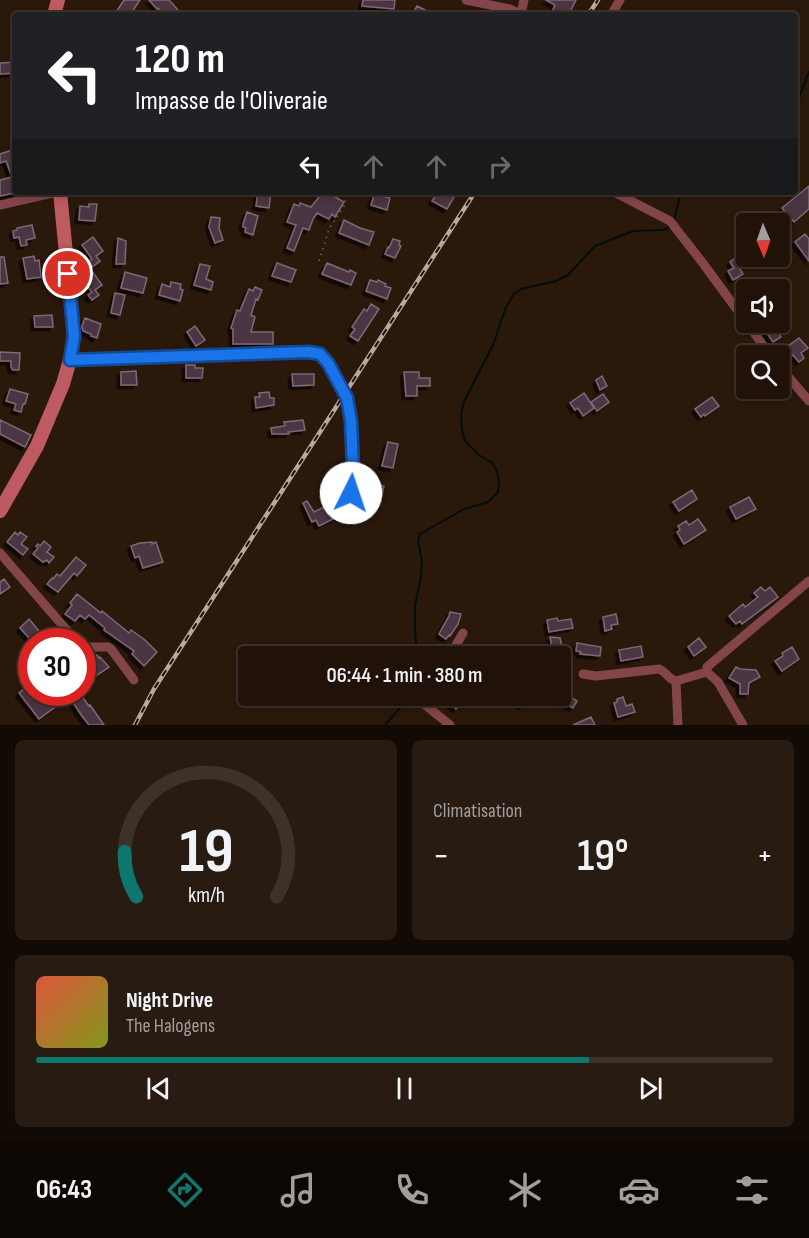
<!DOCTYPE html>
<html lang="fr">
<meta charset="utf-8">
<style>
:root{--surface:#201208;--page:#281b12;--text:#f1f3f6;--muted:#a29e9c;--line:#3d3229;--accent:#0f766e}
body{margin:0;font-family:"Sofia Sans Condensed",sans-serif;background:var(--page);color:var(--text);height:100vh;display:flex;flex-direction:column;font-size:22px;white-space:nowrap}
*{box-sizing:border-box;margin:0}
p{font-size:20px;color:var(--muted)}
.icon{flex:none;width:33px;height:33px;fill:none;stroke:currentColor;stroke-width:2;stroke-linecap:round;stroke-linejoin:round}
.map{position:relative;height:725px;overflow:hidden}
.side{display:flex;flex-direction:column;gap:15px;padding:15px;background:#120a04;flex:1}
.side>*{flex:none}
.top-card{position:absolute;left:12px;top:12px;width:786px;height:183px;border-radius:6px;box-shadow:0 3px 9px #0003,0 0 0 2px var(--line);background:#202124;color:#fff;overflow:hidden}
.needle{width:39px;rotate:178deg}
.buttons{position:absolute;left:736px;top:213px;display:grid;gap:12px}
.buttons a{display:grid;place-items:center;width:54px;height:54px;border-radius:6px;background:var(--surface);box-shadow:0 3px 9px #0003,0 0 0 2px var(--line);font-size:30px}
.speed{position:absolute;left:18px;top:628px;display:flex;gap:12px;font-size:30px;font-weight:700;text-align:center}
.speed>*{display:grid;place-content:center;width:78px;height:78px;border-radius:50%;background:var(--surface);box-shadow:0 3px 9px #0003,0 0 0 2px var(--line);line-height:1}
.speed .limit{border:9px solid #d22;background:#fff;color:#111}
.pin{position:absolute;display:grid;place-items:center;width:51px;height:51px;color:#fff;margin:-26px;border:3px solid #fff;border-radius:50%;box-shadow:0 2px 6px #0007}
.me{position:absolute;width:66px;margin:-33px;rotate:4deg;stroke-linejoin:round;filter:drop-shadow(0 0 4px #0008)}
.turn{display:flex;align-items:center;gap:21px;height:126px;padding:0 24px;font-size:27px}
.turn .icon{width:78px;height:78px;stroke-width:2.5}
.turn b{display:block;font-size:42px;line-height:51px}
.lanes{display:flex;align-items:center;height:57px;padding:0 24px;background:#0003;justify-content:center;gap:30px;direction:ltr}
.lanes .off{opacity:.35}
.big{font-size:45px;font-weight:600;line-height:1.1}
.side .tile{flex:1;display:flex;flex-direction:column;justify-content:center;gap:9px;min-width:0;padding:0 21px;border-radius:9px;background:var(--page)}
.side .dial{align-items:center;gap:0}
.dial svg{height:156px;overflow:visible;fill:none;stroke:var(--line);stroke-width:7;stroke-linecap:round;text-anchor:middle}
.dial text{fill:var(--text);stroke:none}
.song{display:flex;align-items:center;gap:18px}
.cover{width:72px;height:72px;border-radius:9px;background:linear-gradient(135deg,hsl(10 70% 55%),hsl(70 70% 35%))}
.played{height:6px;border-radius:3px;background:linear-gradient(90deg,var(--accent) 75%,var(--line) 75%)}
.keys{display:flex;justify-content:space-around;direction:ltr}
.heat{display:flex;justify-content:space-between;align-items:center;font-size:33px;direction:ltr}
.side .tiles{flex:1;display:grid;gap:15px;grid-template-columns:1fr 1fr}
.tile:last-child{grid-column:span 2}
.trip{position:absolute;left:238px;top:646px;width:333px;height:60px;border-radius:6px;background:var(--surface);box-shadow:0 3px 9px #0003,0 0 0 2px var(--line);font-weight:600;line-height:60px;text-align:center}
.dock{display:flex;height:96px;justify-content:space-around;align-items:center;background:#0d0703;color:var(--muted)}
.dock .icon{width:42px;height:42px}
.dock .active{color:var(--accent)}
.dock b{font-size:27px;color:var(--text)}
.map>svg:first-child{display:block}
</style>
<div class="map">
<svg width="809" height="725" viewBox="0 0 809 725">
<defs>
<filter id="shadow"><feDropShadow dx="-3.5" dy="3.5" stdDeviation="0" flood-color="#0009"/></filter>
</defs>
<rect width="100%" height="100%" fill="#2a180b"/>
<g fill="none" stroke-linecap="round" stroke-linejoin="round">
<path stroke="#000e0f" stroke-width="2" d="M795,108L809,72
M674,220L681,192
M409,657L416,643L415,631V605L421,577L422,562L418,541L420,534L464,509L488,502L498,492L499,482L497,471L492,463L479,455L465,441L462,430L461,414L464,402L472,386L493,345L506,307L514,294L521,289L556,281L568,275L595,246L633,231L663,230L670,227
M385,725L400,708V704L395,696"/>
</g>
<path fill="#4b3643" stroke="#7f6776" stroke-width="1.5" filter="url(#shadow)" d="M124,0H140L130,15H114Z
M149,0H169L178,10L173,15H168L165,12L163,13L158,8L157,9Z
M363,0H395L394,9L362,6Z
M546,0H576L570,12L568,11L566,15H559L552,12L555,5Z
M417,6L435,15H412Z
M15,62V73L0,74V63Z
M15,149V193L0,196V180L12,177L6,161L0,163V154Z
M809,186V209L794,222L782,208Z
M258,192H271L269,208L256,206Z
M323,192H327L344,202L335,217L332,214L329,219L317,213L313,219L309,230L303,228L294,251L287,248L296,225L287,222L294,204L299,206L300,203L311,207Z
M375,192L386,194L385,197L390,198L387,210L371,205Z
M438,192H457L447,209L432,201Z
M89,204H97L95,221L79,220L80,206L89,207Z
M247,212L258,216L253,235L245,232L246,228L243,227V224Z
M211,217L220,218L219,228L223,240L215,243L209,227Z
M344,220L360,228L374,232L369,245L339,233Z
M32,225L35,238L26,240L27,245L21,246L19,237L14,238L13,231L17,230V228Z
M805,234L809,239V261L795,242Z
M93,237L103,251L96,256L100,261L83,274L79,269L92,259L82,245Z
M118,238L126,241L125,264H116Z
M393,239L400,241L399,245L401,246L395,258L385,254L388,247L389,248Z
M747,250V256H761L740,269L743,274L733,280L728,271L734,268L730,262Z
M34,256L35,261L39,260L41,277L27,279L23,258Z
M0,257H4L8,283L0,284Z
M277,263L296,270L291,282L272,276Z
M327,263L349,272L350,270L356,273L351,285L322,274Z
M200,264L210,266L206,279L213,282L211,290L194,285Z
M92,271L102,285L95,290L99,295L92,300L88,295L92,292L82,279Z
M125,272L147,278L143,293L121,288Z
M370,280L377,282L378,280L386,284L385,286L391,288L387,299L366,291Z
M171,282L181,284L180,289L183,290L180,301L159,295L162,284L170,287Z
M255,287L262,290L258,300L256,299L251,315L255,317L251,332H273V344H233V329L231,328L237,310L240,311L249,289L253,291Z
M115,293L125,295L120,315L111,313Z
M371,304L379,309L358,341L350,336L355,329L352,327L364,309L367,311Z
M52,315L53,327H35L34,316Z
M85,318L101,324L97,338L91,336V334L83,331L82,326Z
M759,322H771L781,337L773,342Z
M195,326L205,340L196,346L187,332Z
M799,338L808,348L801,353L804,358L799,362L793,355L790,357L784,349Z
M0,352L20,353L19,370H13L11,367V361H0Z
M186,365H195V368H203L202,378H186Z
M136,371L137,385H121V372Z
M404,372H419V378H430V386H417V396H406Z
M292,374H314V385L293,386Z
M602,376L607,386L600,390L596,380Z
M10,389L28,394L25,404H23L21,412L14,410L16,404L6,401Z
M269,392L270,398H274V405L256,408L255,397H260L259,393Z
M584,393L594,408L583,416L578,408L575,410L570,403Z
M603,394L609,402L597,411L591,402Z
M712,397L719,406L705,416L704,414L701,417L695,409Z
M0,420L31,435L25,447L0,434Z
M303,420L305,430L288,432L289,434H272L271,428L285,426L284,422Z
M388,442L398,444L393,468L382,466Z
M376,484L384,486L382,496L373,494Z
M692,490L697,499L679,511L673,502Z
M358,494L366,495L365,503L353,502V499Z
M749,497L756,509L736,519L730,507Z
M340,499L344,507L341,515L319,526L316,520L312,522L303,503L307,501L314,512Z
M698,519L706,530L684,544L677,532L680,530L678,526L686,521L689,525Z
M15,532L18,535L20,532L27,537L21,544L28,549L23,555L7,542Z
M44,541L51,547L47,552L54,557L49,563L47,560L43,562L33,554L38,548L36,546L38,544L40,546Z
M152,542V544L156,542L163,562L143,568L139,556L135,558L131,546L140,543Z
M76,557L86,565L77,576L74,573L58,592L47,584L52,578L53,579L57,574L60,576Z
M4,579L10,587L0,594V582Z
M761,587L765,591L770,587L778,597L742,624L740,621L736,624L729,616L743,604L745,607L758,597L754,593Z
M77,594L101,613L102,611L129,633L131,630L145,640L157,652L144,666L132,654L134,651L104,630L105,628L89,615L85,619L80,615L75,621L65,614L72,605L70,603Z
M450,612L461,614L458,624L450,636L449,635L446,639L439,634L449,616Z
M616,614L618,624L611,625L612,629L605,631L603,617Z
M557,618L558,621L571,619L573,628L549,632L547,620Z
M29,619L39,631L30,639L20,628Z
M550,637L560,638L564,654L562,655V657H551L549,648L552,647Z
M699,638L706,647L694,656L688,647Z
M577,643L601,647L600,656L580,654L581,652L576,651Z
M641,646L643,657L621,661L619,650Z
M792,647L799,659L782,671L775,661L783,656L782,653Z
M97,655L99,658L100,657L109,667L82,685V666Z
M736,667L740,669L756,670L760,677L749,683L748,694H740V684L729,678Z
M561,681L568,690L570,688L572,698L577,701L573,708L565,703L563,704L557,696H561Z
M29,685L32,689V693H34L37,696L39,694L46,704L59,695L63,701L39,719L19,693Z
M81,695L89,706L90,705L104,725H89L82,716L72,701Z
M442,696H468L456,709Z
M503,696H528L523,706Z
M623,697L626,706L632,704L635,712L618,717L614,703L617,702V699Z
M591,717L595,725H573Z"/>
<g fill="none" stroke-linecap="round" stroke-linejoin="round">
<path stroke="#77675c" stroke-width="1.5" stroke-dasharray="1.5 4.5" stroke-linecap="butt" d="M319,261L329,229L346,203L341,192"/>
<path stroke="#83454a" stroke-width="9" d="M466,0L510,9L523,15
M521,14L524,0
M611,15L620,0
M614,192L670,221L702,262L771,356
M0,205L57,192
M70,360L309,352L319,354L328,363L347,398L351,421L353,467L351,493
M780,367L809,401
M0,553L77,642
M82,647H108L111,649L134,680
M449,657L463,633
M583,674L596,676L659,669C667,672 668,679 676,681L707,672
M676,681L678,725
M414,696L450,725
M743,725L718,682L707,672V667L809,581"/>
<path stroke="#bd5a62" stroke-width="14" d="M54,15L58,0
M0,511L37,446L63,384L70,360L74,336L60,192"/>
<defs>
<path id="rail" d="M588,15L598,0
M135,725L154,689L475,192"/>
</defs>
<use href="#rail" stroke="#b8a9a0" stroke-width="4.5"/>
<use href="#rail" stroke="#200e04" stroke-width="2" stroke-dasharray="7" stroke-linecap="butt"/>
</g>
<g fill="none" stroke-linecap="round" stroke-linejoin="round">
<defs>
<path id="route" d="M68,274L74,336L70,360L309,352L320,354L328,363L347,398L351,421L353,467L351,493"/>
</defs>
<use href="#route" stroke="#114b97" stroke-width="15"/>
<use href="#route" stroke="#1a73e8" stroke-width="10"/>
</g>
</svg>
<div class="buttons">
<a><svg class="needle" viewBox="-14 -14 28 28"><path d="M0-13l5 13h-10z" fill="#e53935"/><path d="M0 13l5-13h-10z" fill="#a29e9c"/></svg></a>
<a><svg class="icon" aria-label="sound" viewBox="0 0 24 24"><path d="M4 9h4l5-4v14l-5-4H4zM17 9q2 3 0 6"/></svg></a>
<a><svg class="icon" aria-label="search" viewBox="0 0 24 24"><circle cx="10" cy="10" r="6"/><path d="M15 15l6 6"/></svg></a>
</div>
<div class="speed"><div class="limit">30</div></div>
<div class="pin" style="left:68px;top:274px;background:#d93025"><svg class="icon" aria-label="arrive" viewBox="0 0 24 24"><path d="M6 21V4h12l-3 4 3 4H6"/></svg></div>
<svg class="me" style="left:351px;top:493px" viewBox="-20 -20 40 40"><circle r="19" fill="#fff"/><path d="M0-13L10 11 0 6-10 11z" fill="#1a73e8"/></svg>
<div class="trip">06:44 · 1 min · 380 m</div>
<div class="top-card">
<div class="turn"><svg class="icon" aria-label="left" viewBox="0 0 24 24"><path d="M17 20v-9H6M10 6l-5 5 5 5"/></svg><div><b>120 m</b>Impasse de l'Oliveraie</div></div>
<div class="lanes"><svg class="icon" aria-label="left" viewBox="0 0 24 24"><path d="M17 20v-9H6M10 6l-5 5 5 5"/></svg><svg class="icon off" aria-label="ahead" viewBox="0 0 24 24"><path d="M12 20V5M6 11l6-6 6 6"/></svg><svg class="icon off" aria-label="ahead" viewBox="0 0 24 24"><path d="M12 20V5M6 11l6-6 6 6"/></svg><svg class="icon off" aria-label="right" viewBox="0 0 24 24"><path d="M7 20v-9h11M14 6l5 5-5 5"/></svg></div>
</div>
</div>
<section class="side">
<div class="tiles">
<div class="tile dial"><svg viewBox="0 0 100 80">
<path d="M14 69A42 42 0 1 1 86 69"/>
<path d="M14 69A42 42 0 0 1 8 46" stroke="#0f766e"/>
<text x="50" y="56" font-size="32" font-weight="700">19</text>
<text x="50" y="72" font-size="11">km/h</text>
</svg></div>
<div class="tile"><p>Climatisation</p>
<div class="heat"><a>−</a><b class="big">19°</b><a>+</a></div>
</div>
<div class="tile">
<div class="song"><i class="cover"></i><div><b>Night Drive</b><p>The Halogens</p></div></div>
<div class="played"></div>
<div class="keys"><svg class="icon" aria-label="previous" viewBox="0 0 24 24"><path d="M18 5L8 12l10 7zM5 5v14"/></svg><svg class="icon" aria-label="pause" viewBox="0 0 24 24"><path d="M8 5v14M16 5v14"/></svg><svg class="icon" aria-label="next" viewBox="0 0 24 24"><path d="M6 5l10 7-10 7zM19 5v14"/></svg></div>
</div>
</div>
</section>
<nav class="dock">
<b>06:43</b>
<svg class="icon active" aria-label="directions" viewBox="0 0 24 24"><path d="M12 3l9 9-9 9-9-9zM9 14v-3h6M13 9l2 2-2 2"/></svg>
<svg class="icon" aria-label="music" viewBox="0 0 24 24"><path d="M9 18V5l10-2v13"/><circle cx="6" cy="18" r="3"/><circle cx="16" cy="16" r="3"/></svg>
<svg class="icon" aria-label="phone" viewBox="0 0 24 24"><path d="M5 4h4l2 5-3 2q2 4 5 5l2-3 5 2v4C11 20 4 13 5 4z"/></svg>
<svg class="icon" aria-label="climate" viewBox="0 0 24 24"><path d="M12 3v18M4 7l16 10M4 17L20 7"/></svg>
<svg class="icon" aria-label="car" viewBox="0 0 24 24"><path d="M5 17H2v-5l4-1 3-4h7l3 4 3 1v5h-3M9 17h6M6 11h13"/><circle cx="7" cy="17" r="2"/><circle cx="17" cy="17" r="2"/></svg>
<svg class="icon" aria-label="filters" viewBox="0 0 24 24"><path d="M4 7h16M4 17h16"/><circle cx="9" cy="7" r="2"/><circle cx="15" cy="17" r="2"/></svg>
</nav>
